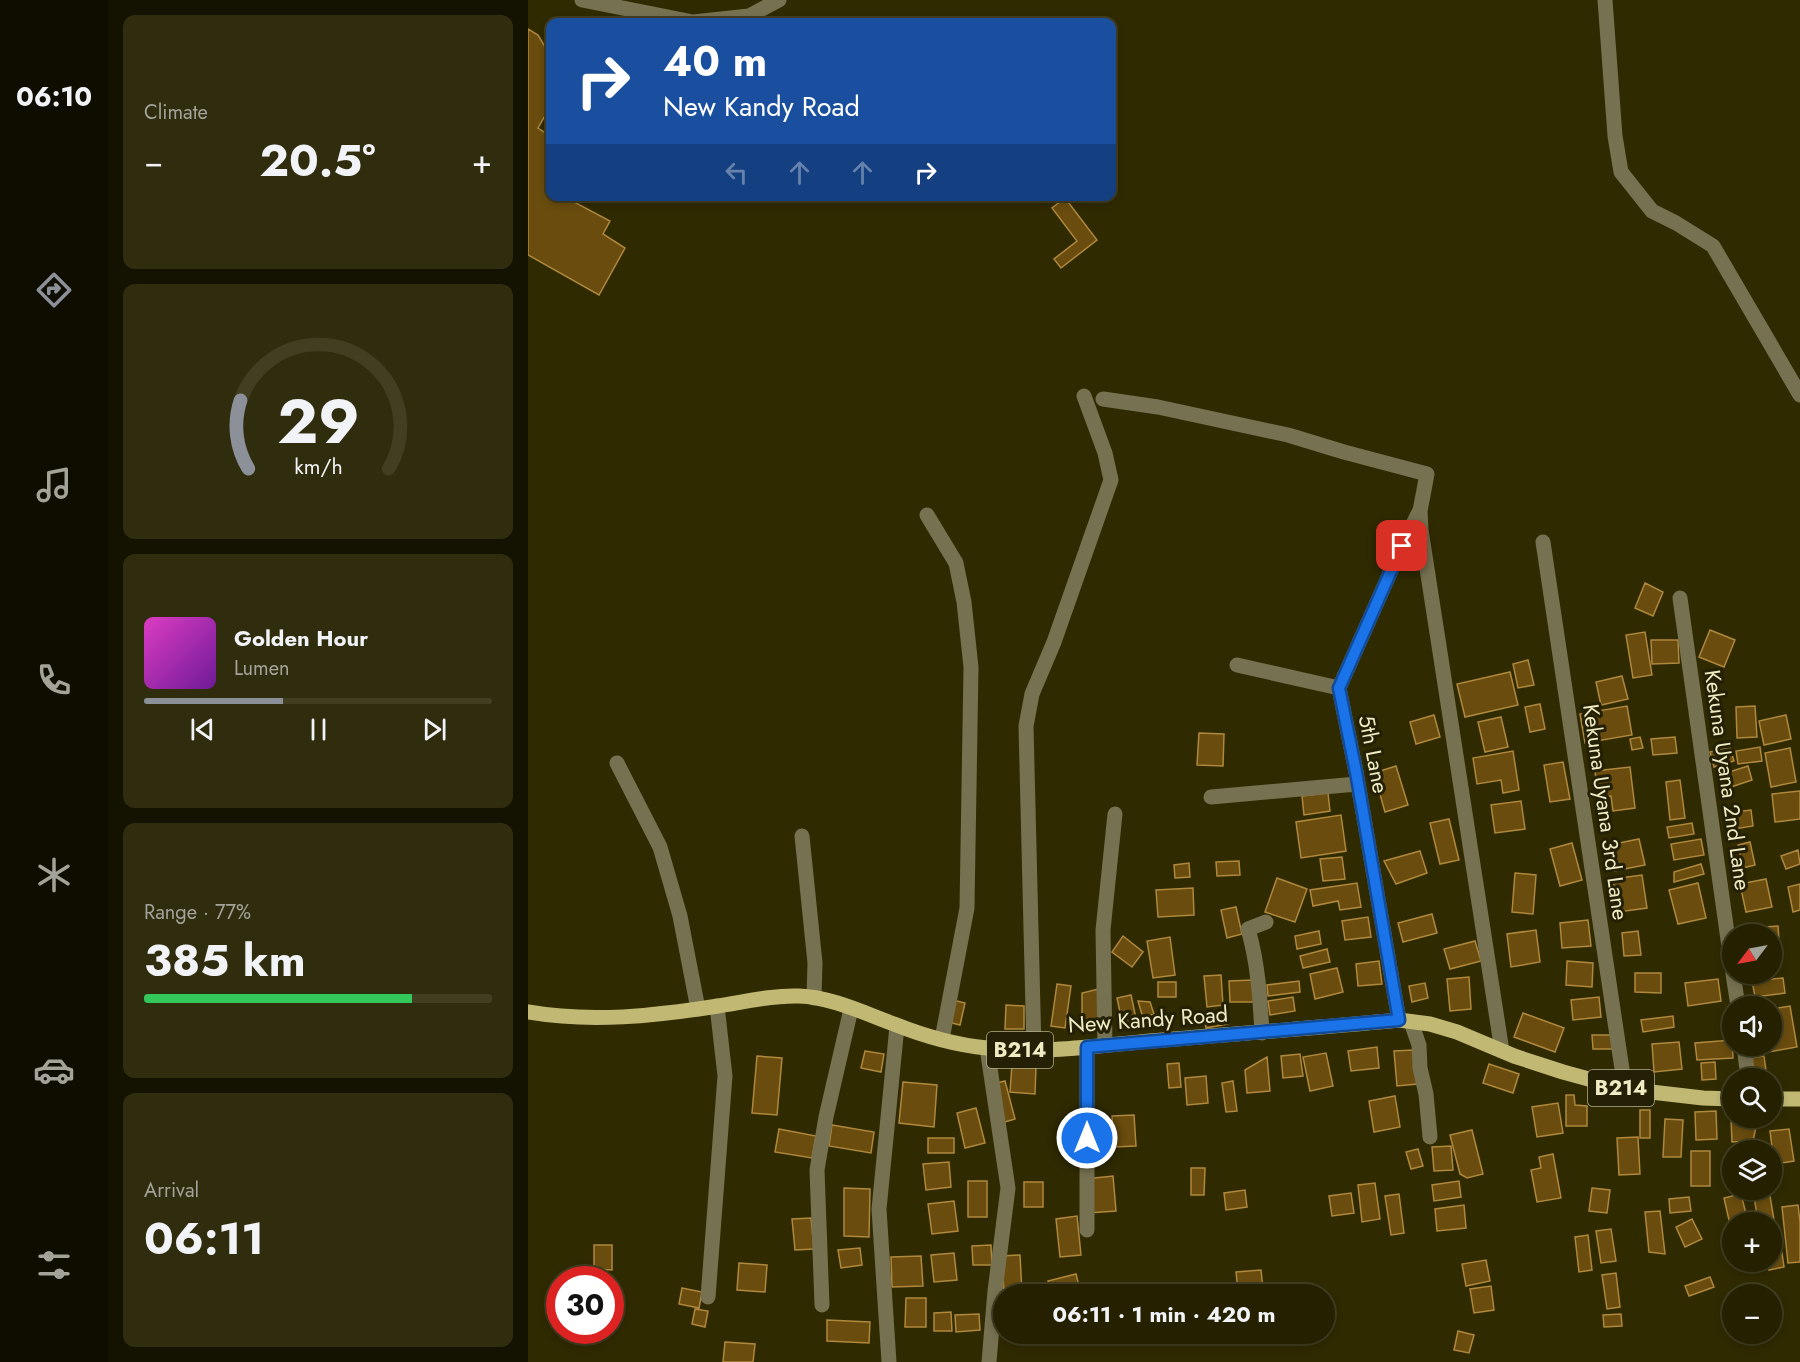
<!DOCTYPE html>
<meta charset="utf-8">
<style>
:root{--surface:#242000;--page:#302d0f;--text:#f1f3f6;--muted:#a3a399;--line:#413e22;--accent:#8c9099}
body{margin:0;font-family:Jost,sans-serif;background:var(--page);color:var(--text);height:100vh;display:flex;flex-direction:column;font-size:22px;white-space:nowrap}
*{box-sizing:border-box;margin:0}
p{font-size:20px;color:var(--muted)}
.icon{flex:none;width:33px;height:33px;fill:none;stroke:currentColor;stroke-width:2;stroke-linecap:round;stroke-linejoin:round}
.map{position:relative;flex:1;overflow:hidden}
.drawer{display:flex;flex-direction:column;gap:15px;padding:15px;background:#141200;width:420px}
.drawer>*{flex:none}
.banner{position:absolute;left:18px;top:18px;width:570px;height:183px;border-radius:12px;box-shadow:0 3px 9px #0003,0 0 0 2px var(--line);background:#1a4fa0;color:#fff;overflow:hidden}
.needle{width:39px;rotate:238deg}
.controls{position:absolute;left:1194px;top:924px;display:grid;gap:12px}
.controls a{display:grid;place-items:center;width:60px;height:60px;border-radius:50%;background:var(--surface);box-shadow:0 3px 9px #0003,0 0 0 2px var(--line);font-size:30px}
.speed{position:absolute;left:18px;top:1266px;display:flex;gap:12px;font-size:30px;font-weight:700;text-align:center}
.speed>*{display:grid;place-content:center;width:78px;height:78px;border-radius:50%;background:var(--surface);box-shadow:0 3px 9px #0003,0 0 0 2px var(--line);line-height:1}
.speed .limit{border:9px solid #d22;background:#fff;color:#111}
.pin{position:absolute;display:grid;place-items:center;width:51px;height:51px;color:#fff;margin:-26px;border-radius:12px;box-shadow:0 3px 9px #0006}
.me{position:absolute;width:66px;margin:-33px;rotate:0deg;stroke-linejoin:round;filter:drop-shadow(0 0 4px #0008)}
.turn{display:flex;align-items:center;gap:21px;height:126px;padding:0 18px;font-size:27px}
.turn .icon{width:78px;height:78px;stroke-width:2.5}
.turn b{display:block;font-size:42px;line-height:51px}
.lanes{display:flex;align-items:center;height:57px;padding:0 18px;background:#0003;justify-content:center;gap:30px;direction:ltr}
.lanes .off{opacity:.35}
.big{font-size:45px;font-weight:700;line-height:1.1}
.drawer .card{flex:1;display:flex;flex-direction:column;justify-content:center;gap:9px;min-width:0;padding:0 21px;border-radius:12px;background:var(--page)}
.drawer .dial{align-items:center;gap:0}
.dial svg{height:156px;overflow:visible;fill:none;stroke:var(--line);stroke-width:7;stroke-linecap:round;text-anchor:middle}
.dial text{fill:var(--text);stroke:none}
.song{display:flex;align-items:center;gap:18px}
.cover{width:72px;height:72px;border-radius:9px;background:linear-gradient(135deg,hsl(310 70% 55%),hsl(280 70% 35%))}
.played{height:6px;border-radius:3px;background:linear-gradient(90deg,var(--accent) 40%,var(--line) 40%)}
.keys{display:flex;justify-content:space-around;direction:ltr}
.heat{display:flex;justify-content:space-between;align-items:center;font-size:33px;direction:ltr}
.charge{height:9px;border-radius:4px;background:linear-gradient(90deg,#34c759 77%,var(--line) 0)}
.trip{position:absolute;left:465px;top:1284px;width:342px;height:60px;border-radius:30px;background:var(--surface);box-shadow:0 3px 9px #0003,0 0 0 2px var(--line);font-weight:700;line-height:60px;text-align:center}
main{display:flex;flex:1;min-height:0}
.tab-bar{display:flex;flex-direction:column;width:108px;justify-content:space-around;align-items:center;background:#0e0d00;color:var(--muted)}
.tab-bar .icon{width:42px;height:42px}
.tab-bar .on{color:var(--accent)}
.tab-bar b{font-size:27px;color:var(--text)}
.map>svg:first-child{display:block}
</style>
<main>
<nav class="tab-bar">
<b>06:10</b>
<svg class="icon on" aria-label="directions" viewBox="0 0 24 24"><path d="M12 3l9 9-9 9-9-9zM9 14v-3h6M13 9l2 2-2 2"/></svg>
<svg class="icon" aria-label="music" viewBox="0 0 24 24"><path d="M9 18V5l10-2v13"/><circle cx="6" cy="18" r="3"/><circle cx="16" cy="16" r="3"/></svg>
<svg class="icon" aria-label="phone" viewBox="0 0 24 24"><path d="M5 4h4l2 5-3 2q2 4 5 5l2-3 5 2v4C11 20 4 13 5 4z"/></svg>
<svg class="icon" aria-label="climate" viewBox="0 0 24 24"><path d="M12 3v18M4 7l16 10M4 17L20 7"/></svg>
<svg class="icon" aria-label="car" viewBox="0 0 24 24"><path d="M5 17H2v-5l4-1 3-4h7l3 4 3 1v5h-3M9 17h6M6 11h13"/><circle cx="7" cy="17" r="2"/><circle cx="17" cy="17" r="2"/></svg>
<svg class="icon" aria-label="filters" viewBox="0 0 24 24"><path d="M4 7h16M4 17h16"/><circle cx="9" cy="7" r="2"/><circle cx="15" cy="17" r="2"/></svg>
</nav>
<section class="drawer">
<div class="card"><p>Climate</p>
<div class="heat"><a>−</a><b class="big">20.5°</b><a>+</a></div>
</div>
<div class="card dial"><svg viewBox="0 0 100 80">
<path d="M14 69A42 42 0 1 1 86 69"/>
<path d="M14 69A42 42 0 0 1 10 34" stroke="#8c9099"/>
<text x="50" y="56" font-size="32" font-weight="700">29</text>
<text x="50" y="72" font-size="11">km/h</text>
</svg></div>
<div class="card">
<div class="song"><i class="cover"></i><div><b>Golden Hour</b><p>Lumen</p></div></div>
<div class="played"></div>
<div class="keys"><svg class="icon" aria-label="previous" viewBox="0 0 24 24"><path d="M18 5L8 12l10 7zM5 5v14"/></svg><svg class="icon" aria-label="pause" viewBox="0 0 24 24"><path d="M8 5v14M16 5v14"/></svg><svg class="icon" aria-label="next" viewBox="0 0 24 24"><path d="M6 5l10 7-10 7zM19 5v14"/></svg></div>
</div>
<div class="card"><p>Range · 77%</p><b class="big">385 km</b><div class="charge"></div></div>
<div class="card"><p>Arrival</p><b class="big">06:11</b></div>
</section>
<div class="map">
<svg width="1272" height="1362" viewBox="0 0 1272 1362">
<rect width="100%" height="100%" fill="#302a00"/>
<path fill="#694c0e" stroke="#af883d" stroke-width="1.5" d="M0,29L10,35L22,55V107L10,128L22,136V196H46L44,201L82,221L75,234L97,248L71,295L0,255Z
M537,198L569,240L533,268L526,259L549,241L524,208Z
M1117,583L1135,592L1125,616L1107,608Z
M1182,630L1207,640L1196,667L1171,657Z
M1117,632L1124,675L1105,678L1098,635Z
M1123,640H1150L1151,663L1124,664Z
M1000,660L1006,685L990,688L985,664Z
M982,672L990,705L937,717L929,684Z
M1094,676L1100,699L1073,705L1068,682Z
M1012,704L1017,729L1002,732L997,707Z
M1099,706L1104,735L1057,743L1052,714Z
M1227,706L1229,737L1209,738L1208,707Z
M906,715L912,737L888,744L882,722Z
M1258,715L1263,739L1236,745L1231,721Z
M973,717L980,747L957,752L950,722Z
M671,733L696,734L695,766L669,765Z
M1112,737L1115,748L1104,750L1102,739Z
M1147,737L1149,753L1125,755L1123,739Z
M1202,747L1206,761L1186,767L1182,752Z
M1232,747L1234,761L1210,764L1208,751Z
M1262,748L1268,782L1243,787L1237,753Z
M985,751L991,790L975,793L973,780L949,784L945,758Z
M1035,762L1042,799L1022,802L1016,765Z
M868,766L880,805L857,812L846,773Z
M1220,766L1224,780L1200,788L1195,774Z
M1102,767L1107,808L1085,811L1083,796L1070,797L1067,771Z
M1152,780L1157,818L1142,820L1138,782Z
M1272,791V819L1247,822L1244,794Z
M800,793L802,811L776,815L774,796Z
M993,801L997,829L967,833L963,805Z
M1223,810L1225,826L1201,830L1198,813Z
M813,815L818,851L773,858L768,822Z
M921,819L931,860L912,864L902,823Z
M1164,823L1166,834L1141,838L1139,827Z
M1111,839L1117,865L1086,871L1081,845Z
M1173,839L1176,855L1146,860L1143,844Z
M1222,842L1227,865L1215,868L1210,845Z
M1044,843L1054,880L1032,886L1022,849Z
M1270,850L1272,864L1258,869L1253,856Z
M892,851L899,873L868,884L856,861Z
M814,857L817,879L795,881L792,859Z
M711,861L712,875L689,876L688,862Z
M661,863L662,877L647,878L646,865Z
M1173,864L1176,874L1146,882V872Z
M987,873L1008,875L1005,914L984,912Z
M1114,875L1119,908L1090,912L1085,879Z
M749,878L779,889L767,922L737,912Z
M1238,879L1244,907L1218,912L1212,884Z
M829,883L833,907L812,910L810,901L785,906L782,890Z
M1170,883L1178,918L1150,924L1141,890Z
M1272,884V910L1265,912L1260,887Z
M665,888L666,915L630,917L628,890Z
M708,907L714,934L699,938L693,910Z
M904,914L909,933L875,942L870,923Z
M840,917L843,937L817,940L814,921Z
M1060,920L1063,946L1034,948L1032,923Z
M1250,926L1252,952L1244,953V934H1209L1208,929Z
M1008,930L1012,962L983,967L979,934Z
M791,931L793,944L769,949L767,936Z
M1110,931L1113,955L1096,956L1094,933Z
M595,936L615,952L604,967L584,952Z
M642,937L647,975L625,978L619,941Z
M947,941L953,961L922,969L916,949Z
M799,949L802,962L775,968L772,956Z
M851,961L854,984L830,986L828,964Z
M1039,961L1065,963L1064,987L1038,985Z
M809,968L815,992L787,999L782,974Z
M1107,973H1133V993L1107,992Z
M693,975L695,1005L679,1007L676,976Z
M941,977L943,1009L922,1011L919,979Z
M1255,978L1257,993L1227,997L1224,981Z
M1190,979L1193,1001L1160,1006L1157,983Z
M725,980L726,1002H702L701,981Z
M771,981L772,992L740,996L739,985Z
M630,982H648V997H630Z
M897,983L900,998L884,1002L881,986Z
M529,984L543,986L537,1028L523,1026Z
M579,987L576,1028L554,1033V993Z
M603,995L609,1023L595,1026L589,998Z
M765,997L767,1011L742,1015L740,1001Z
M1071,997L1073,1017L1045,1020L1043,1000Z
M421,999L437,1003L432,1025L416,1021Z
M610,1001L622,1002L626,1014L615,1018Z
M478,1005L496,1006V1029H477Z
M1262,1006L1269,1047L1229,1054L1228,1046H1244V1009Z
M697,1010L700,1024L678,1028L676,1014Z
M995,1013L1036,1028L1027,1052L986,1037Z
M1145,1016L1146,1027L1115,1032L1113,1020Z
M1064,1035H1085V1049H1065Z
M1204,1040L1205,1058L1169,1060L1167,1043Z
M1151,1042L1154,1069L1126,1072L1124,1044Z
M849,1047L851,1068L823,1071L820,1051Z
M885,1050L889,1084L869,1086L866,1051Z
M337,1051L356,1054L353,1072L333,1068Z
M798,1053L805,1086L782,1091L775,1057Z
M772,1054L775,1076L755,1078L753,1056Z
M229,1056L254,1058L249,1115L224,1113Z
M1236,1056L1239,1078H1225L1222,1058Z
M739,1057L742,1091L719,1093L717,1070Z
M1187,1062L1188,1079L1174,1080L1173,1063Z
M651,1063L653,1087L641,1088L639,1064Z
M484,1064L508,1066L507,1094L482,1092Z
M961,1064L991,1074L985,1093L955,1083Z
M678,1076L680,1103L659,1105L657,1078Z
M477,1081L487,1119L470,1124L460,1085Z
M705,1081L709,1111L698,1112L694,1083Z
M375,1082L409,1085L406,1127L371,1123Z
M1038,1095H1046L1047,1105L1059,1106V1126H1038Z
M867,1096L872,1127L846,1132L841,1101Z
M1030,1103L1035,1133L1009,1137L1004,1107Z
M448,1108L457,1143L437,1148L429,1113Z
M1112,1110H1122V1138H1112Z
M1188,1111L1189,1139L1168,1140L1167,1112Z
M606,1115L608,1146L586,1147L584,1116Z
M1230,1118L1225,1141L1204,1142L1203,1119Z
M1137,1119L1155,1120L1153,1157H1135Z
M304,1125L346,1132L343,1153L301,1146Z
M251,1129L288,1136L284,1158L247,1152Z
M1261,1129L1266,1161L1246,1164L1242,1131Z
M944,1130L955,1174L939,1178L932,1174L922,1135Z
M1110,1137L1112,1174L1091,1175L1089,1138Z
M400,1138H426V1153H400Z
M923,1146L925,1170L906,1171L904,1147Z
M890,1149L895,1166L883,1169L878,1152Z
M1163,1151H1182V1186H1163Z
M1025,1154L1033,1198L1009,1202L1003,1170L1013,1168L1011,1157Z
M421,1162L423,1187L398,1190L395,1164Z
M663,1168H677L676,1195H663Z
M585,1176L588,1211L560,1213L557,1179Z
M440,1181H459V1217H440Z
M931,1181L933,1197L906,1201L904,1185Z
M496,1182H515V1207H496Z
M847,1183L852,1219L834,1222L830,1185Z
M316,1188L342,1189L341,1237L316,1236Z
M1064,1188L1082,1190L1079,1213L1061,1211Z
M717,1190L719,1207L698,1210L696,1193Z
M1225,1190H1241L1246,1220L1230,1222Z
M823,1193L826,1213L804,1216L801,1196Z
M871,1194L876,1233L863,1235L857,1196Z
M1213,1194L1220,1222H1204V1228L1203,1229L1196,1198Z
M1161,1197L1163,1211L1142,1213L1141,1199Z
M426,1201L430,1231L404,1234L400,1204Z
M936,1205L938,1228L909,1231L907,1209Z
M1270,1205L1272,1222V1262L1260,1263L1254,1207Z
M1132,1211L1137,1254L1121,1252L1117,1212Z
M549,1216L553,1255L532,1257L528,1219Z
M283,1218L286,1249L267,1250L264,1219Z
M1164,1219L1174,1239L1157,1247L1148,1227Z
M1083,1229L1088,1261L1073,1263L1068,1231Z
M1060,1235L1064,1270L1051,1272L1047,1237Z
M66,1245H84V1270L66,1269Z
M463,1245L464,1265H445L444,1246Z
M332,1248L334,1265L313,1268L310,1250Z
M426,1253L429,1280L406,1282L403,1255Z
M1254,1253L1256,1267L1241,1270L1239,1262H1244V1254Z
M492,1255L494,1293L476,1294L474,1256Z
M393,1256L395,1286L364,1287L363,1257Z
M958,1260L962,1281L938,1286L934,1264Z
M211,1263L239,1265L237,1292L209,1290Z
M733,1270L735,1289L710,1291L708,1272Z
M1088,1273L1092,1307L1079,1309L1074,1275Z
M548,1274L551,1286L524,1294L520,1281Z
M1182,1277L1186,1287L1161,1296L1157,1286Z
M963,1286L966,1310L946,1313L942,1289Z
M154,1288L174,1292L171,1308L151,1304Z
M82,1291L90,1293L86,1311H82Z
M378,1298H398V1327H377Z
M167,1309L180,1311L177,1327L164,1324Z
M423,1312L424,1331H406V1313Z
M451,1314L452,1330L428,1332L427,1315Z
M1093,1314L1094,1326L1076,1327L1075,1315Z
M299,1320L342,1322L341,1343L299,1341Z
M930,1331L946,1335L941,1353L926,1350Z
M197,1342L227,1344L225,1362H195Z"/>
<g fill="none" stroke-linecap="round" stroke-linejoin="round">
<path stroke="#757151" stroke-width="15" d="M54,0L165,22L221,16L251,0
M1077,0L1087,136L1093,172L1124,211L1148,223L1185,246L1272,395
M575,399L630,407L760,435L816,452L899,474L892,511L893,530L974,1051
M399,515L428,563L436,602L443,667L439,908L414,1039
M1015,542L1097,1089
M1152,598L1204,968
M709,665L811,688
M89,763L132,847L152,916L170,1009
M683,797L829,784
M274,836L287,963L286,998
M1205,974L1210,1006
M871,1020L828,772L811,688L874,546L891,512
M883,1022L891,1045L892,1068L898,1094L902,1137
M734,1033C732,998 730,963 720,929L738,922
M577,1045L575,930L587,814
M1216,1046L1220,1078
M459,1048L480,1188L467,1291L461,1362
M506,1050L498,726L504,694L526,642L583,480L577,453L556,396
M559,1230V1047
M180,1297L197,1076L189,1006
M294,1305L289,1170L298,1117L323,1009
M361,1362L351,1209L369,1026"/>
<path stroke="#c1b874" stroke-width="15" d="M0,1012C63,1023 127,1016 190,1006C216,1002 244,995 271,996C303,997 336,1013 366,1024C396,1036 427,1045 459,1048C513,1054 568,1046 622,1041C705,1034 788,1028 871,1020L902,1024L929,1032L986,1056L1035,1072L1097,1089L1175,1098L1204,1099
M1244,1099H1272"/>
</g>
<g fill="none" stroke-linecap="round" stroke-linejoin="round">
<defs>
<path id="route" d="M559,1138V1047L871,1020L828,772L811,688L874,546"/>
</defs>
<use href="#route" stroke="#114b97" stroke-width="15"/>
<use href="#route" stroke="#1a73e8" stroke-width="10"/>
</g>
<g text-anchor="middle" dominant-baseline="central" stroke-width="6" stroke-linejoin="round" paint-order="stroke">
<g fill="#242006" stroke="#b2ae8a" stroke-width="1.5">
<rect x="459" y="1032" width="66" height="36" rx="4.5"/>
<rect x="1060" y="1070" width="66" height="36" rx="4.5"/>
</g>
<g font-size="21" font-weight="bold" fill="#efebc3">
<text x="492" y="1050">B214</text>
<text x="1093" y="1088">B214</text>
</g>
<g font-size="22" fill="#efebc3" stroke="#242006">
<text transform="translate(846 754) rotate(79)">5th Lane</text>
<text transform="translate(1200 780) rotate(82)">Kekuna Uyana 2nd Lane</text>
<text transform="translate(1078 812) rotate(82)">Kekuna Uyana 3rd Lane</text>
<text transform="translate(620 1019) rotate(-4)">New Kandy Road</text>
</g>
</g>
</svg>
<div class="controls">
<a><svg class="needle" viewBox="-14 -14 28 28"><path d="M0-13l5 13h-10z" fill="#e53935"/><path d="M0 13l5-13h-10z" fill="#a3a399"/></svg></a>
<a><svg class="icon" aria-label="sound" viewBox="0 0 24 24"><path d="M4 9h4l5-4v14l-5-4H4zM17 9q2 3 0 6"/></svg></a>
<a><svg class="icon" aria-label="search" viewBox="0 0 24 24"><circle cx="10" cy="10" r="6"/><path d="M15 15l6 6"/></svg></a>
<a><svg class="icon" aria-label="layers" viewBox="0 0 24 24"><path d="M12 4l9 5-9 5-9-5zM3 14l9 5 9-5"/></svg></a>
<a>+</a>
<a>−</a>
</div>
<div class="speed"><div class="limit">30</div></div>
<div class="pin" style="left:874px;top:546px;background:#d93025"><svg class="icon" aria-label="arrive" viewBox="0 0 24 24"><path d="M6 21V4h12l-3 4 3 4H6"/></svg></div>
<svg class="me" style="left:559px;top:1138px" viewBox="-20 -20 40 40"><circle r="17" fill="#1a73e8" stroke="#fff" stroke-width="3"/><path d="M0-11L8 9 0 5-8 9z" fill="#fff"/></svg>
<div class="trip">06:11 · 1 min · 420 m</div>
<div class="banner">
<div class="turn"><svg class="icon" aria-label="right" viewBox="0 0 24 24"><path d="M7 20v-9h11M14 6l5 5-5 5"/></svg><div><b>40 m</b>New Kandy Road</div></div>
<div class="lanes"><svg class="icon off" aria-label="left" viewBox="0 0 24 24"><path d="M17 20v-9H6M10 6l-5 5 5 5"/></svg><svg class="icon off" aria-label="ahead" viewBox="0 0 24 24"><path d="M12 20V5M6 11l6-6 6 6"/></svg><svg class="icon off" aria-label="ahead" viewBox="0 0 24 24"><path d="M12 20V5M6 11l6-6 6 6"/></svg><svg class="icon" aria-label="right" viewBox="0 0 24 24"><path d="M7 20v-9h11M14 6l5 5-5 5"/></svg></div>
</div>
</div>
</main>
